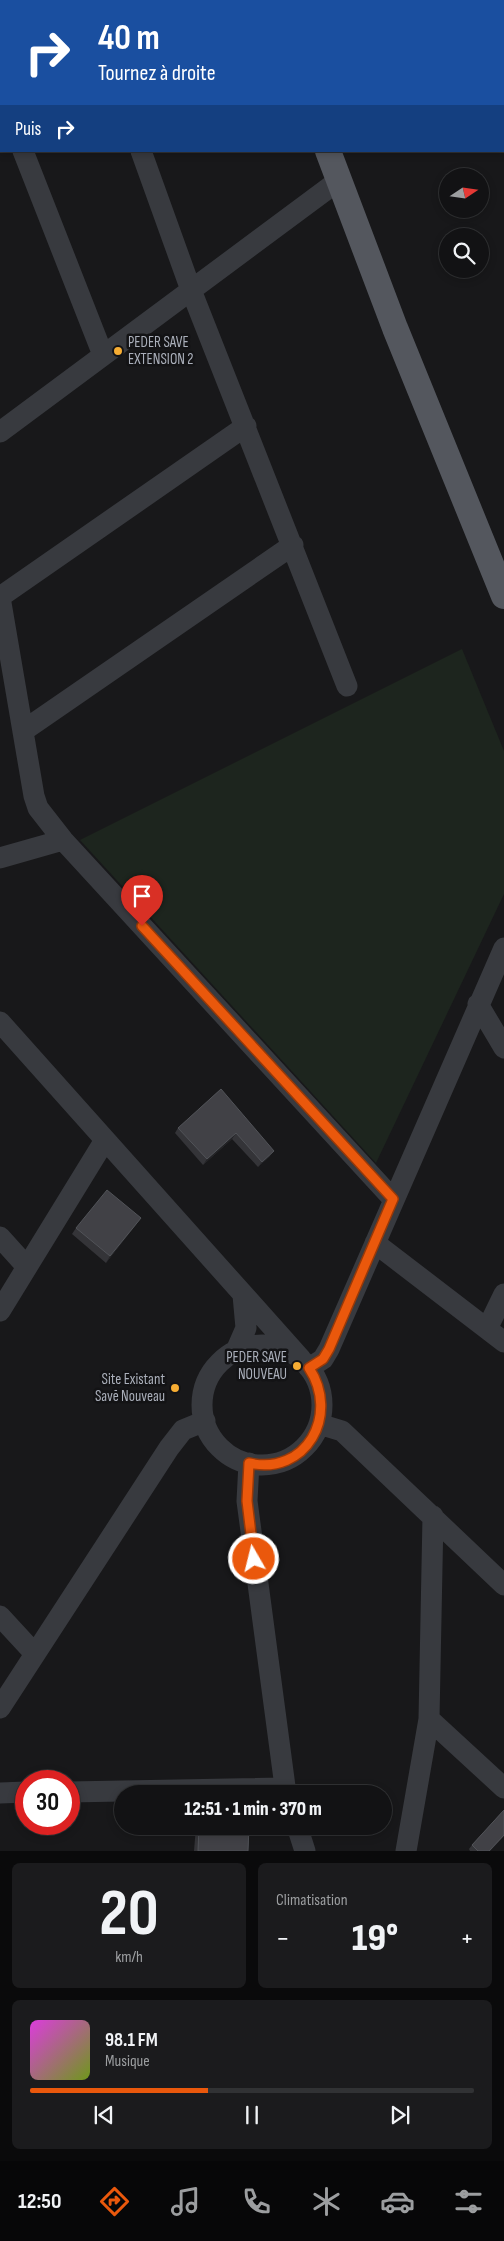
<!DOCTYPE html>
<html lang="fr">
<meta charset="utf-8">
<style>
:root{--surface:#121214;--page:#1b1b1d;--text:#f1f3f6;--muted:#9c9ea0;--line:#313234;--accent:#ea580c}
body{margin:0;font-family:"Sofia Sans Condensed",sans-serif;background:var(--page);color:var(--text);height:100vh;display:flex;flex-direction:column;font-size:19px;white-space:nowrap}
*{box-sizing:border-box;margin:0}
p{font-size:16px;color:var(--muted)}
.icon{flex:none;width:28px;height:28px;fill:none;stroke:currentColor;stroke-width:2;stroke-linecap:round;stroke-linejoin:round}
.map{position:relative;height:1851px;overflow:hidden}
.details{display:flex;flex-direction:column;gap:12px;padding:12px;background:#0a0a0b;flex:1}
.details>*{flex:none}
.guide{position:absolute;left:0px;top:0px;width:505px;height:152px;box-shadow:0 2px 8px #0003,0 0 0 1px var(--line);background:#1a4fa0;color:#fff;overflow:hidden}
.needle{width:32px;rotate:77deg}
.buttons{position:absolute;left:439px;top:168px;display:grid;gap:10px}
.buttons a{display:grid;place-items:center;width:50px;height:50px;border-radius:50%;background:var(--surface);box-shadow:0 2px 8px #0003,0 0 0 1px var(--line);font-size:25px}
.speed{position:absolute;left:15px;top:1770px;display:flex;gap:10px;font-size:25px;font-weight:700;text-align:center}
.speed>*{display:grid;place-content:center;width:65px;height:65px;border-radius:50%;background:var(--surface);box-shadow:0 2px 8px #0003,0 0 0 1px var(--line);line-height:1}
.speed .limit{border:8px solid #d22;background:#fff;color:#111}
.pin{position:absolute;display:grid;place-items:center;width:42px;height:42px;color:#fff;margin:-51px -21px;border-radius:50% 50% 50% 0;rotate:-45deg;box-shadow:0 0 5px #0007}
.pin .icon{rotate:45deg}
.me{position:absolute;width:55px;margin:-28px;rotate:352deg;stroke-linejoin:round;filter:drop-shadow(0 0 4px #0008)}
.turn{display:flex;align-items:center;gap:18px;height:105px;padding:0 15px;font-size:22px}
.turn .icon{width:65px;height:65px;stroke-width:2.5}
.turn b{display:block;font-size:35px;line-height:42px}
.then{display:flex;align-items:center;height:48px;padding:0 15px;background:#0003;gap:10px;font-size:19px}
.big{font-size:38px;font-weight:800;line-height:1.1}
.details .card{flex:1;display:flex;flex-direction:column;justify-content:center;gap:8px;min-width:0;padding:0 18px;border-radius:8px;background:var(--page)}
.details .dial{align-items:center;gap:0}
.dial b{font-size:65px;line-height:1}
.song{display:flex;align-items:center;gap:15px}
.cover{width:60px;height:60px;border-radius:8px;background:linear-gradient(135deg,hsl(300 70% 55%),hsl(80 70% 35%))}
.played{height:5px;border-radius:2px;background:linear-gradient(90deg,var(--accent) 40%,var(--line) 40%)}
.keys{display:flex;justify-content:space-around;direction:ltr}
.heat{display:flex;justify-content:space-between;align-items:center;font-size:28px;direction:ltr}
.details .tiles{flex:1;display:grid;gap:12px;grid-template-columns:1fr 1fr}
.card:last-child{grid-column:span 2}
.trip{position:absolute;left:114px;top:1785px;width:278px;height:50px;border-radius:25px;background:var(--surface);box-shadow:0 2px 8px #0003,0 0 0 1px var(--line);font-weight:800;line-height:50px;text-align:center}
.tabs{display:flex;height:80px;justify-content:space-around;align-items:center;background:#070708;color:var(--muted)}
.tabs .icon{width:35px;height:35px}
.tabs .selected{color:var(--accent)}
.tabs b{font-size:22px;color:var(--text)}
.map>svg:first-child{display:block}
</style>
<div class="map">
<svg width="504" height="1851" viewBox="0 0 504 1851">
<rect width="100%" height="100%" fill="#18181a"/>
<path fill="#1d251e" d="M462,649L504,751V894L376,1163L80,840Z"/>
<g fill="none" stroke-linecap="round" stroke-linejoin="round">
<path stroke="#383a3f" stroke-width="21" d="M127,1L131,0
M441,1L444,0
M0,50H1
M0,94L1,97
M23,151L103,355
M141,151L191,290L347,686
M0,432L338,181
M0,597L34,796L38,808L63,840L393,1199
M0,597L246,426
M23,731L293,545
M0,858L63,840
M478,1004L504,1048
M0,1022L301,1359
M0,1237L27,1267
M375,1243L504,1342
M0,1311L105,1140
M487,1329L504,1294
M202 1405a60 60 0 1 1 120 0a60 60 0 1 1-120 0Z
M236,1351L246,1328L243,1295
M309,1368L323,1359L329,1349L504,948
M319,1424L342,1431L504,1585
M249,1463L247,1501L286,1794
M0,1616L35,1654
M0,1708L169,1448L183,1430L205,1421
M429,1719L504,1788
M69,1792L285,1788
M0,1793L26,1792
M297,1826L305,1851
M406,1851L429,1719L433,1516"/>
<path stroke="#54575e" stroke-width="26" d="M273,0L274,1
M328,151L395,328L504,596"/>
</g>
<path fill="#343438" d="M221,1089L270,1156L258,1167L232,1139L203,1165L175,1133L178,1128Z
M141,1218L106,1263L72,1234L76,1228Z
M504,1810V1836L490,1851H470L469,1849L472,1845Z
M196,1826H249L248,1851H194Z"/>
<path fill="#232326" d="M72,0H86L83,1H69Z
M236,1133L232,1139L203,1165L207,1159Z
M274,1151L270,1156L258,1167L262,1162Z
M141,1218L136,1225L106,1263L110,1256Z"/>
<path fill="#414146" stroke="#515358" d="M0,0H72L69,1H1V29H0Z
M221,1089L274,1151L262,1162L236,1133L207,1159L178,1128Z
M107,1190L141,1218L110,1256L76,1228Z
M504,1810V1835L489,1851H478L472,1845Z
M199,1826H249L248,1851H198Z"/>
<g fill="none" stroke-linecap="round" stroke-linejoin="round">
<defs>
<path id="route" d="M142,926L393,1199L329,1349L323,1359L309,1368C340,1415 306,1476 249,1463L247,1501L254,1559"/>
</defs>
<use href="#route" stroke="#983908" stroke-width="12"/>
<use href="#route" stroke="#ea580c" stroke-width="9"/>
</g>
<g fill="#f7ad33" stroke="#131315" stroke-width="2">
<circle cx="118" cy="351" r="5"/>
<circle cx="297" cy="1366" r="5"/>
<circle cx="175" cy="1388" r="5"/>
</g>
<g text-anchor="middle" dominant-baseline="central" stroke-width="5" stroke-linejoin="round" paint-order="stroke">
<g font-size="15" fill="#aaafba" stroke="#131315" text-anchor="end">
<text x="128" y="342" text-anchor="start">PEDER SAVE<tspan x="128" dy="17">EXTENSION 2</tspan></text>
<text x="287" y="1357">PEDER SAVE<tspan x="287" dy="17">NOUVEAU</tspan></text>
<text x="165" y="1379">Site Existant<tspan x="165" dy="17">Savē Nouveau</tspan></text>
</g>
</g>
</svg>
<div class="buttons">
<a><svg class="needle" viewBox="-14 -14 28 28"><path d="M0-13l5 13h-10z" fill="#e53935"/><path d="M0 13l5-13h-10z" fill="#9c9ea0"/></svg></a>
<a><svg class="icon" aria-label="search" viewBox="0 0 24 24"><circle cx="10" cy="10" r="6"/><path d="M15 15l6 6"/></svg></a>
</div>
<div class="speed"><div class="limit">30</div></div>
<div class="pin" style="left:142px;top:926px;background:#d93025"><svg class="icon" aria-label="arrive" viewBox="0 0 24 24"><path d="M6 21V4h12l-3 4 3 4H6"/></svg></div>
<svg class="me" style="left:254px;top:1559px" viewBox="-20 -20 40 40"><circle r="17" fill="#ea580c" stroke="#fff" stroke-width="3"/><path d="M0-11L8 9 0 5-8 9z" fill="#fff"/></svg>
<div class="trip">12:51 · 1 min · 370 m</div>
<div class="guide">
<div class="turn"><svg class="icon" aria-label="right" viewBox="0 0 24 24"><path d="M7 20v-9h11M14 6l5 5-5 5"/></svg><div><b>40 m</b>Tournez à droite</div></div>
<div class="then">Puis<svg class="icon" aria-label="right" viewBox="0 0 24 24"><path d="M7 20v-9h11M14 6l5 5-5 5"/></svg></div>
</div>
</div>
<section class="details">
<div class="tiles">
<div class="card dial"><b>20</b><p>km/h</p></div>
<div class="card"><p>Climatisation</p>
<div class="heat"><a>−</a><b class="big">19°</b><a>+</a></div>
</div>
<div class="card">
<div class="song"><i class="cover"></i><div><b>98.1 FM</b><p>Musique</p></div></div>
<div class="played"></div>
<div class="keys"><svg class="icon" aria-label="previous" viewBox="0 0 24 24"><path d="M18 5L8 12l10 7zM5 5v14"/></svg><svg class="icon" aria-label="pause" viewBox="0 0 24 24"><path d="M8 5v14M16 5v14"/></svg><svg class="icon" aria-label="next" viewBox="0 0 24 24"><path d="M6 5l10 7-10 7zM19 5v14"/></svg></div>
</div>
</div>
</section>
<nav class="tabs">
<b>12:50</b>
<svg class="icon selected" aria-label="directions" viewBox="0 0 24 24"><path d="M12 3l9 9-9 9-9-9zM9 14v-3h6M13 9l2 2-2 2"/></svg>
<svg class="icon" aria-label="music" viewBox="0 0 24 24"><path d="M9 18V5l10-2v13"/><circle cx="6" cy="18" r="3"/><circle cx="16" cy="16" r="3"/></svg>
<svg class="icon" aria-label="phone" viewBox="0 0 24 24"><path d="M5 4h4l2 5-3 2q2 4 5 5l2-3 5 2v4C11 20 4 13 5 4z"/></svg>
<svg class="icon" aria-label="climate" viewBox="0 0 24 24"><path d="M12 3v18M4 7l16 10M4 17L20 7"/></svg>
<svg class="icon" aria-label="car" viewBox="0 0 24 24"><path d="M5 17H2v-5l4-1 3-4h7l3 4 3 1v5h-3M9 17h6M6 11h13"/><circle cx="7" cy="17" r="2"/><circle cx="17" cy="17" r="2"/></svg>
<svg class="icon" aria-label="filters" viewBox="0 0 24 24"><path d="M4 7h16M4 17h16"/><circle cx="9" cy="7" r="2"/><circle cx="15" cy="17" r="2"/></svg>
</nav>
